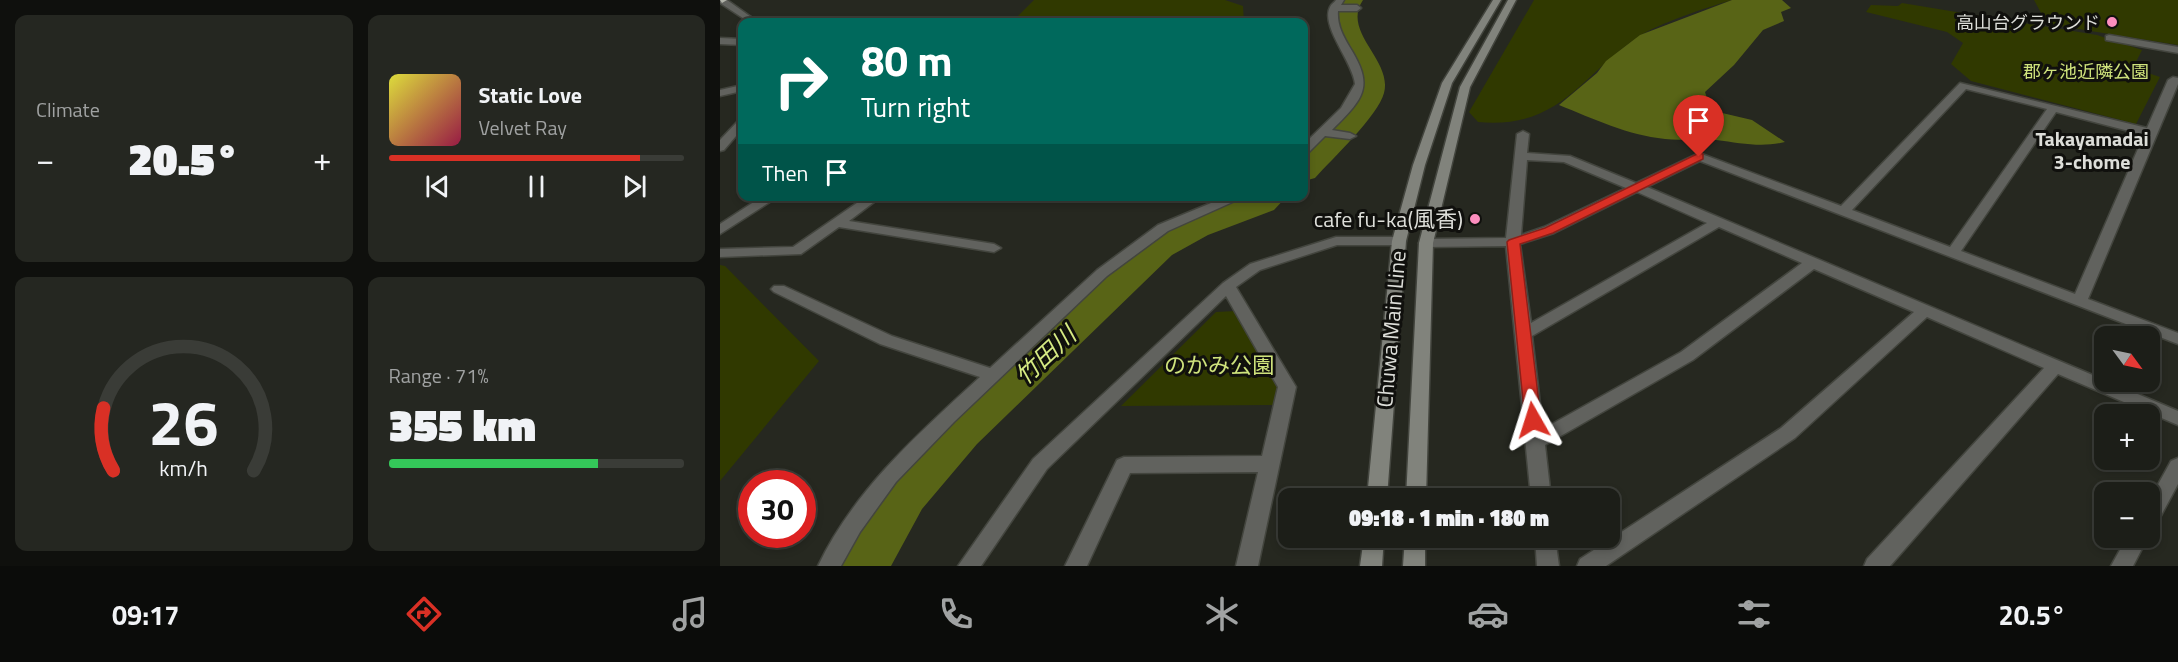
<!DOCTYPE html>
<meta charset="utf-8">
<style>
:root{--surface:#1c1e18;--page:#252721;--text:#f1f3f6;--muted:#a0a2a2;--line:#3a3c37;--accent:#d93025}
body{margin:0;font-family:"Titillium Web","Noto Sans JP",sans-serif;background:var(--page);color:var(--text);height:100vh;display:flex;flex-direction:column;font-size:22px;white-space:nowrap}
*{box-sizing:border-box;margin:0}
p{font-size:20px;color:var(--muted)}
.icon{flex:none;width:33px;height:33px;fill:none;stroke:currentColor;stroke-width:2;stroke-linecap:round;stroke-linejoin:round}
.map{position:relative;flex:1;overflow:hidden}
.details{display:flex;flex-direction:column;gap:15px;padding:15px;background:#0f100d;width:720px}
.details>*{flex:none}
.banner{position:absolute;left:18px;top:18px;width:570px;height:183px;border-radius:12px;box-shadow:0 3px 9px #0003,0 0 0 2px var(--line);background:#00695c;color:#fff;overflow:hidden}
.needle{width:39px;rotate:123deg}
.controls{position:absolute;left:1374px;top:326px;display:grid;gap:12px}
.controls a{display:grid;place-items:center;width:66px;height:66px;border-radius:12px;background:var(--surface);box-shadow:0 3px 9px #0003,0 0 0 2px var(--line);font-size:30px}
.speed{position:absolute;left:18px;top:470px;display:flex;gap:12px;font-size:30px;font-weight:700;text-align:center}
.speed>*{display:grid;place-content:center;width:78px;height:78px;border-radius:50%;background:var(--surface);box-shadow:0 3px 9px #0003,0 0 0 2px var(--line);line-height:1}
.speed .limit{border:9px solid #d22;background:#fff;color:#111}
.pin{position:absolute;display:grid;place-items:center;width:51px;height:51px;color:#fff;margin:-62px -26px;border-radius:50% 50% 50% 0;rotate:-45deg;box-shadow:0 0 6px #0007}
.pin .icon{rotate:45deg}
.me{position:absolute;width:66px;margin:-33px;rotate:354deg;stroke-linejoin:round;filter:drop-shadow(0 0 4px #0008)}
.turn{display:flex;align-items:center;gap:21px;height:126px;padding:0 24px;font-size:27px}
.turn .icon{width:78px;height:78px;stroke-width:2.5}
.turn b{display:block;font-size:42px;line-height:51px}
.then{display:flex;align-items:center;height:57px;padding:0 24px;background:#0003;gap:12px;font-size:22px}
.big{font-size:45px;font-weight:800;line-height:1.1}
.details .card{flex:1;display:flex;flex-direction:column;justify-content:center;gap:9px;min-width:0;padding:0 21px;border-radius:12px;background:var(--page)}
.details .dial{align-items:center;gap:0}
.dial svg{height:156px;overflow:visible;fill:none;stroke:var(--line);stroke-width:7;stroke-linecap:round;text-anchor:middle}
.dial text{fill:var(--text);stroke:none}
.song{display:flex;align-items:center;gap:18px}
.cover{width:72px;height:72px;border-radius:9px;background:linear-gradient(135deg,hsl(60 70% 55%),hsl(340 70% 35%))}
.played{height:6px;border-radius:3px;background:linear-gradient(90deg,var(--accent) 85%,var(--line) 85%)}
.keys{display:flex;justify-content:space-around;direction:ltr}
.heat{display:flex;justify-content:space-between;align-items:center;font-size:33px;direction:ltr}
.charge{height:9px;border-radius:4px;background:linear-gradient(90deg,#34c759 71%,var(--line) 0)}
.details .tiles{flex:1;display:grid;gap:15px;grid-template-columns:repeat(2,1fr)}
.trip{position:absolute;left:558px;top:488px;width:342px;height:60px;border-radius:12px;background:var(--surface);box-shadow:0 3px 9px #0003,0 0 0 2px var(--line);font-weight:800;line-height:60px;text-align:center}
.dock{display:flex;height:96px;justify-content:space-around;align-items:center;background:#0b0c0a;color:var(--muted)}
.dock .icon{width:42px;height:42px}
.dock .selected{color:var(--accent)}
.dock b{font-size:27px;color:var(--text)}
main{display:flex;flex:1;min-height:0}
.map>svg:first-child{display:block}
</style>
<main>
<section class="details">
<div class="tiles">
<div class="card"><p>Climate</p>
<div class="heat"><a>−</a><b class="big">20.5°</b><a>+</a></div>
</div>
<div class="card">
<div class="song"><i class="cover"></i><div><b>Static Love</b><p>Velvet Ray</p></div></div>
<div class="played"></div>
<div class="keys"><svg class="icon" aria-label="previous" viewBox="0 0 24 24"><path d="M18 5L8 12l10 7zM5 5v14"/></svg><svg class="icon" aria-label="pause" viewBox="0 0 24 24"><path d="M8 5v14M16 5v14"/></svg><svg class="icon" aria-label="next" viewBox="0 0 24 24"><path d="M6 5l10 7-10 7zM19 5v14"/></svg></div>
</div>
<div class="card dial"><svg viewBox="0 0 100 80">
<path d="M14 69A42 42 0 1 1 86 69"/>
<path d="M14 69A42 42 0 0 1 9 37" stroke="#d93025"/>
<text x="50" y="56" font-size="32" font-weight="700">26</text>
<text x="50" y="72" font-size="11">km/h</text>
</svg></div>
<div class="card"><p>Range · 71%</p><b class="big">355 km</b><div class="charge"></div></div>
</div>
</section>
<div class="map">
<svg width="1458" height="566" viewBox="0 0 1458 566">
<rect width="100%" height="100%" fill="#262820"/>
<path fill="#303900" d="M314,0H505L523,6L524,22H292Z
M814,0H1012C988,7 937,24 918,37C859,77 841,129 758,122L749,112Z
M1314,0H1458V45L1327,24Z
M1182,3L1377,35L1422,50L1413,68L1440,77L1416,124L1251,81L1231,64L1243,43L1227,32L1146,12L1151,5L1178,6Z
M0,265L5,266L99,361L0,481Z
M516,311L560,386L554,405L401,406L496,312Z"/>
<path fill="#586416" d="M1012,0H1062L1071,8L1061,12L1064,21L1043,30L1014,65L985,92L990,108L998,112L1032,120L1065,142C1041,148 1021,143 996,140C979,138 962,141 945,139C907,135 874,119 839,105L877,73L886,61L920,35Z"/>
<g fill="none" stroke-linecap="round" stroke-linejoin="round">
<path fill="#586416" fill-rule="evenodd" d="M623,0H643C621,32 673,60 664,93C658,116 612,159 595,178L584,181V155C595,143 636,106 639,92C647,59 600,31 623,0Z
M531,196H567L554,210L488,235L452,255L257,444L202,509L171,566H118L168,481L225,420L428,241L464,221Z"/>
<defs>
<path id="street" d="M0,0H7L38,22H29L0,3Z
M616,0H624L621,5H637L641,8L637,11H618C617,24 622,34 629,46C655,87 644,98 612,130L630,133L636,136L630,139L605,136L588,153L584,154V144L621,108L635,84C633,62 600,26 610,7C611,4 614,3 616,0Z
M1389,35L1458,47V53L1386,40V36Z
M0,38L22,39V45L0,44Z
M1453,77L1458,78V84L1368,299L1458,333V344L980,161L927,187L1458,411V425L1338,374L1170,566H1144L1147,559L1324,368L1207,317L1075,438L886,566H857L860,559L1061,428L1194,312L1094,269L973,360L825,445L831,498H811L786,246L706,247L699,243L706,239L786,238L797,134L803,131L809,134L807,153L850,156L916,183L979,153L1121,206L1240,83L1427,128L1448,80ZM1246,89L1327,109L1230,247L1132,210ZM1336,112L1424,135L1355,294L1241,251ZM807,160L844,162L906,188L824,227L801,235ZM917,192L987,223L811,323L800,244L834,233ZM999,227L1082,263L961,352L823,429L812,336Z
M22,85V91L0,96V90Z
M22,120V129L4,150L0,151V140L18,121Z
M43,196H59L0,234V224Z
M147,196H162L129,221L274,244L281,248L274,252L119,227L81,254L0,257V249L73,247Z
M508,196H526L448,231L387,276L234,422L176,482L140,532L121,566H98C134,490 199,433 260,377L160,344L54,292L51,289L54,286H64L172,336L270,368L377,270L438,225Z
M616,237H679L686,241L679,245H617L540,270L516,287L576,387L538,566H516L538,472L410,473L367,566H345L397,460L404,457L542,456L558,387L506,296L327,469L261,566H238L313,459L503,283L530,264Z
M1458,458V484L1437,523L1430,525V499L1451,461Z
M815,537H835L839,566H817Z
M1407,537H1428L1413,566H1391Z"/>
<path id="secondary" d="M773,0H781L732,83L705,165L686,241L667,498H647L672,241L693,165L722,83Z
M788,0H796L750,87L713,243L706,498H686L699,243L740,87Z
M644,537H664L662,566H640Z
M685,537H705V566H683Z"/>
<path id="highway" d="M0,0H7L2,3Z"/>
</defs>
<use href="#street" stroke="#43453e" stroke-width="3"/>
<use href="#secondary" stroke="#43453e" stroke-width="3"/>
<use href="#highway" stroke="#43453e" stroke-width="3"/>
<use href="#street" fill="#61625e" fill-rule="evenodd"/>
<use href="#secondary" fill="#81837c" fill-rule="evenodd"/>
<use href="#highway" fill="#b1b3a9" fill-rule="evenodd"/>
</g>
<path fill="#d93025" stroke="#8d1f18" stroke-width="1.5" d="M979,153L983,154V159L833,233L800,244L821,420L819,425L813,426L807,425L805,420L787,242L789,240L825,228Z"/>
<g fill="#fd8ebe" stroke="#10100d" stroke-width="2">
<circle cx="1392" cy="22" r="6"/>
<circle cx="755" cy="219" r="6"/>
</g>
<g text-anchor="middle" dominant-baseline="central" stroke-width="6" stroke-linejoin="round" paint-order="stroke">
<g font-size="18" fill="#ddded9" stroke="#10100d" text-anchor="end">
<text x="1380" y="22">高山台グラウンド</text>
</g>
<g font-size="18" fill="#cfe37c" stroke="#10100d">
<text x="1366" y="71">郡ヶ池近隣公園</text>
</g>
<g font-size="20" font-weight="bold" fill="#ddded9" stroke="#10100d">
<text x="1372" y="138">Takayamadai<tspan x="1372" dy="23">3-chome</tspan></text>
</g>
<g font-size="22" fill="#ddded9" stroke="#10100d" text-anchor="end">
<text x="743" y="219">cafe fu-ka(風香)</text>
</g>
<g font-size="22" fill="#ddded9" stroke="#10100d">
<text transform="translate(671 329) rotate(-85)">Chuwa Main Line</text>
</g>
<g font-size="22" fill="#cfe37c" stroke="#10100d">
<text x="499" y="365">のかみ公園</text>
</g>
<g font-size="24" font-style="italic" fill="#d6ea83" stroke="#10100d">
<text transform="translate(325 355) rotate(-43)">竹田川</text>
</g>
</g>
</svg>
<div class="controls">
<a><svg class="needle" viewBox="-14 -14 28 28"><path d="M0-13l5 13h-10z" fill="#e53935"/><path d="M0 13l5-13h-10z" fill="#a0a2a2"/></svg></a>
<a>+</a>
<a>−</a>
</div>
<div class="speed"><div class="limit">30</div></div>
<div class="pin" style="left:979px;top:157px;background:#d93025"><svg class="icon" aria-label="arrive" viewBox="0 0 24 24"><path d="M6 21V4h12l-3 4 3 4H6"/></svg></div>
<svg class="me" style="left:813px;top:420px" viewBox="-20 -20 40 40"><path d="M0-17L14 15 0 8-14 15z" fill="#d93025" stroke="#fff" stroke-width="4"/></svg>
<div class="trip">09:18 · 1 min · 180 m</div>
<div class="banner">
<div class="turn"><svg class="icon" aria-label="right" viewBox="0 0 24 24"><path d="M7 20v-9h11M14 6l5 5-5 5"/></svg><div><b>80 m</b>Turn right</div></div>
<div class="then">Then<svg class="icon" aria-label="arrive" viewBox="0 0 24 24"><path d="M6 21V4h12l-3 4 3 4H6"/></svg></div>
</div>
</div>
</main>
<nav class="dock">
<b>09:17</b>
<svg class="icon selected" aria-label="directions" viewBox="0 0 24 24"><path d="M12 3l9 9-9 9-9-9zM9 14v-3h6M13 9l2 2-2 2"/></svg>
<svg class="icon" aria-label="music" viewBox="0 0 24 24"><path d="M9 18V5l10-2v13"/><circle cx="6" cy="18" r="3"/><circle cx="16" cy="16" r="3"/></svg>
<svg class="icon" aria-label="phone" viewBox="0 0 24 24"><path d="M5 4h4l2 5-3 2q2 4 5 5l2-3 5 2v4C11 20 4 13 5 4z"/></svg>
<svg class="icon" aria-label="climate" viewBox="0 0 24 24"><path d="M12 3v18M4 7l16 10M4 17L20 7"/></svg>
<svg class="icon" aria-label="car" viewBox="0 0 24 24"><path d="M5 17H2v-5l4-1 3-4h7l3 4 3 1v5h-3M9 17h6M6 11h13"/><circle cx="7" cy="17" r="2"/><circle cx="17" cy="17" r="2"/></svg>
<svg class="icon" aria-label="filters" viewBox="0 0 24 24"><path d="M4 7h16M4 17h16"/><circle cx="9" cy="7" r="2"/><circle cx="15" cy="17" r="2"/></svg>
<b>20.5°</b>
</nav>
